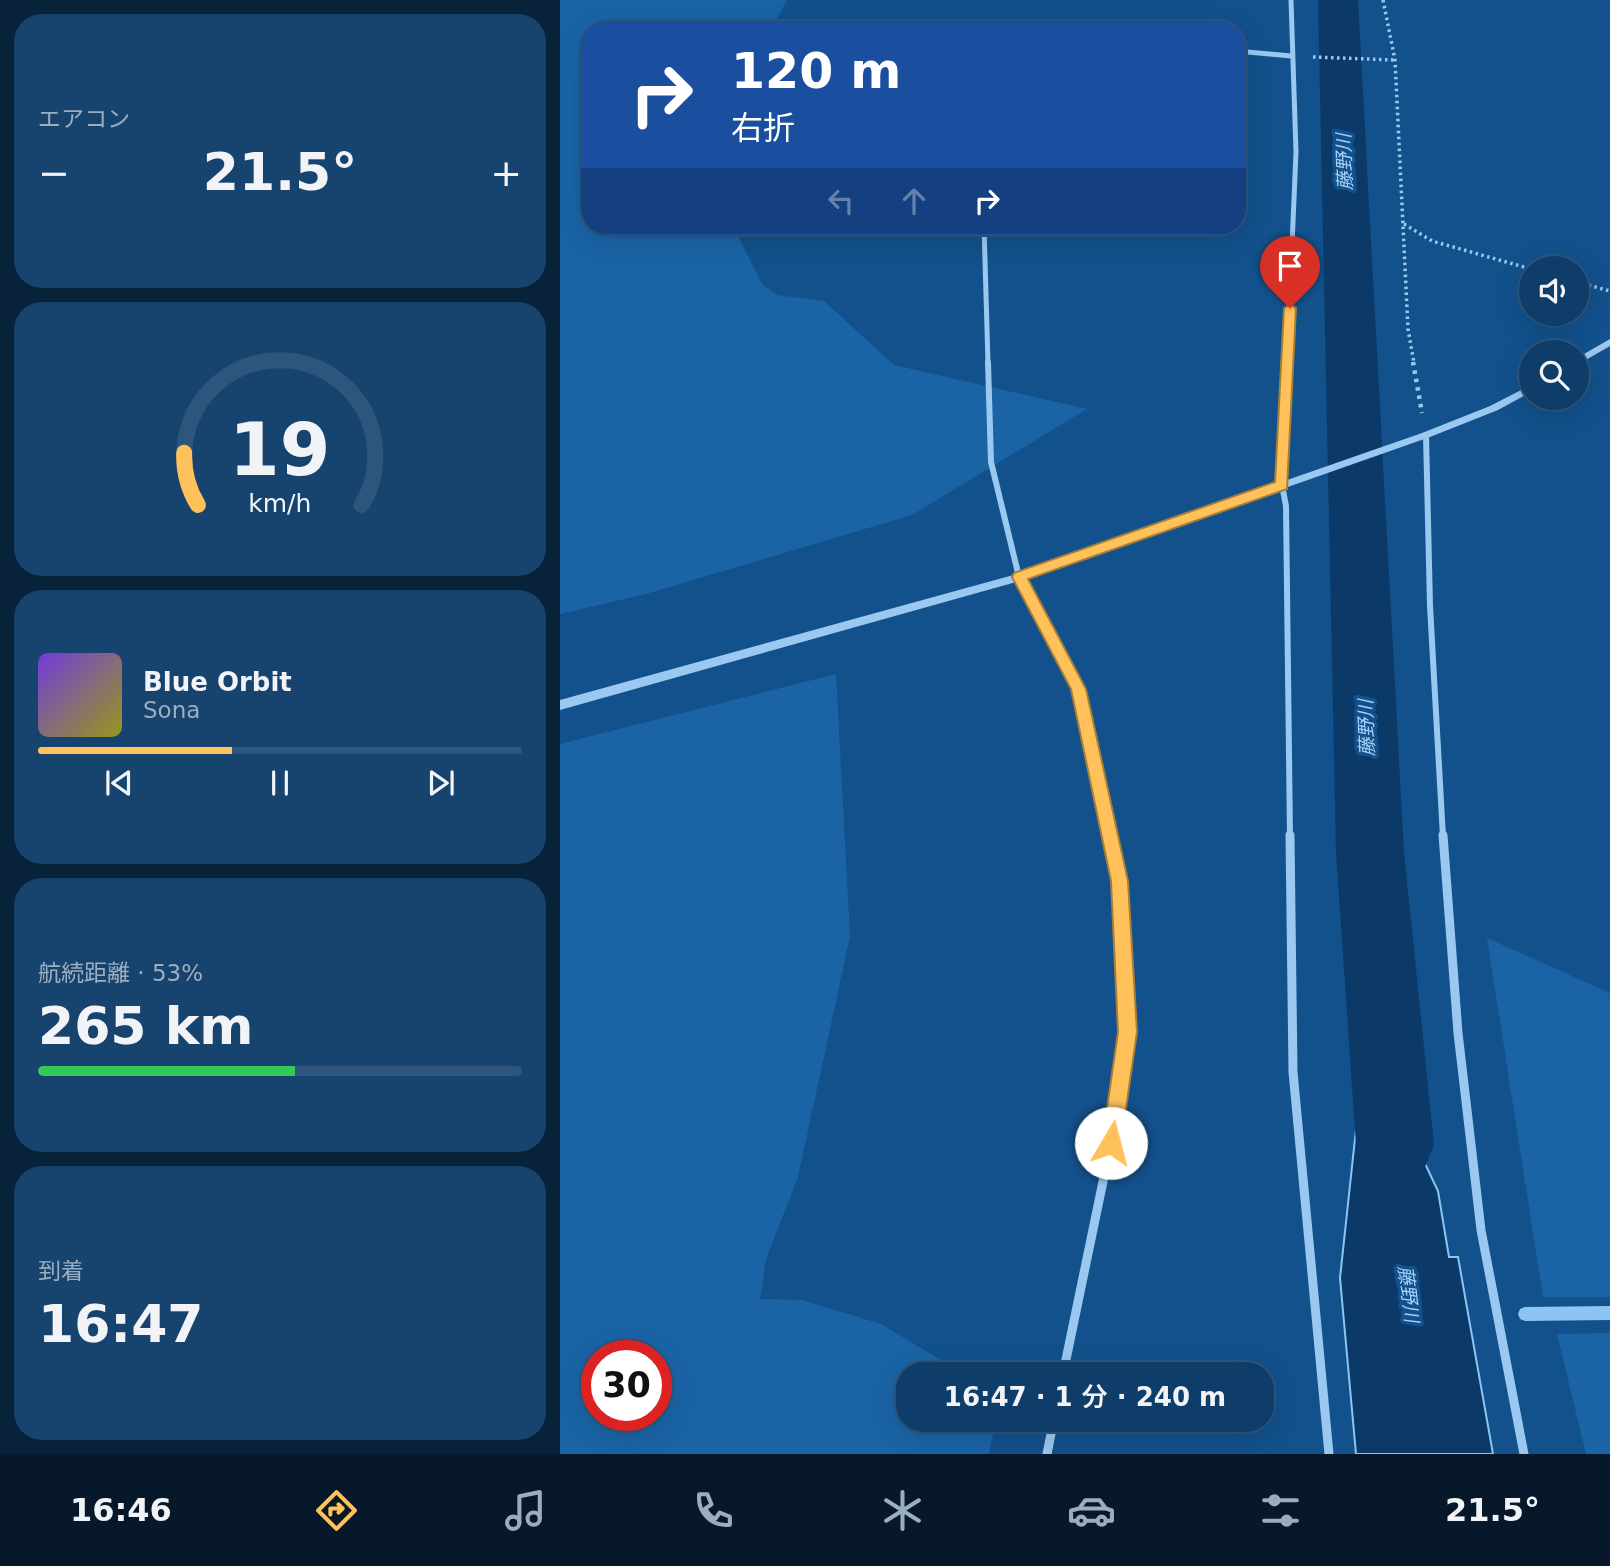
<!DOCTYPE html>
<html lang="ja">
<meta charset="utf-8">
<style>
:root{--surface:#0e3d69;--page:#17446f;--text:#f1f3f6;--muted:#9baec0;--line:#2e567d;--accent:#ffc25a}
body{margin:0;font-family:"DejaVu Sans","Noto Sans JP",sans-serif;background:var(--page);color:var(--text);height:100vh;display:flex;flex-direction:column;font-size:26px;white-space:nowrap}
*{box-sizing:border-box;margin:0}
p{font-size:23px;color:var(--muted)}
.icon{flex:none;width:38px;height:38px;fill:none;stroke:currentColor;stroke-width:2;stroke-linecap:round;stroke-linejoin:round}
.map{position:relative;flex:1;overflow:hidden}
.sheet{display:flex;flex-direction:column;gap:14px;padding:14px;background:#08223a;width:560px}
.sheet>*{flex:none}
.banner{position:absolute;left:21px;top:21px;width:665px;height:214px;border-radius:28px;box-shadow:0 7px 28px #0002,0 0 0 2px var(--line);background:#1a4fa0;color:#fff;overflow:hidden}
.controls{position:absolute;left:959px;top:256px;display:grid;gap:14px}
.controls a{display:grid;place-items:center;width:70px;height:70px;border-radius:50%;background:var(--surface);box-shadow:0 7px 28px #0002,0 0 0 2px var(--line);font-size:35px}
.speed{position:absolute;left:21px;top:1340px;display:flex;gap:14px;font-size:35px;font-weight:700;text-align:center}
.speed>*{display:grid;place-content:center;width:91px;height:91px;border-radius:50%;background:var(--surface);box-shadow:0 7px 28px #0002,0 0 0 2px var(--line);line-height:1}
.speed .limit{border:10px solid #d22;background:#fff;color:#111}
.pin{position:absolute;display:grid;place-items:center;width:60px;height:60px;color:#fff;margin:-72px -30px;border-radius:50% 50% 50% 0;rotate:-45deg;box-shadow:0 0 7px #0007}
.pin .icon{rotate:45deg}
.me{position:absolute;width:77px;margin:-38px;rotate:8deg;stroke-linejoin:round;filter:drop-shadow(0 0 5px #0008)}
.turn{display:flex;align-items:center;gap:24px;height:147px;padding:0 35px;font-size:32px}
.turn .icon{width:91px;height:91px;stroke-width:2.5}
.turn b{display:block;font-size:49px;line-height:60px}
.lanes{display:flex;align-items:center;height:66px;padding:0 35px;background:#0003;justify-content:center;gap:35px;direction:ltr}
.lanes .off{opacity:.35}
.big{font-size:52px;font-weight:600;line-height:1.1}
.sheet .widget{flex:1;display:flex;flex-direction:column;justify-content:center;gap:10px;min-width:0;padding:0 24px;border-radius:28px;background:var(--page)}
.sheet .dial{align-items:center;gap:0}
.dial svg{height:182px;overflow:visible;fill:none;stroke:var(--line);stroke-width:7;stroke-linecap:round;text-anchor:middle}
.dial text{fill:var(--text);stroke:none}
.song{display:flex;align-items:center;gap:21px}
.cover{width:84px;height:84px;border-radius:10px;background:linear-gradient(135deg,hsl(260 70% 55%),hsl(60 70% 35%))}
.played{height:7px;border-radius:4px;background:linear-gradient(90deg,var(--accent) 40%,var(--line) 40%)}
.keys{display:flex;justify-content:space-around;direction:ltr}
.heat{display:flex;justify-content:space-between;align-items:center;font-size:38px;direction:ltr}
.charge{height:10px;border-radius:5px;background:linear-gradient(90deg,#34c759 53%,var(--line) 0)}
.trip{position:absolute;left:336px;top:1362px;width:378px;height:70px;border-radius:28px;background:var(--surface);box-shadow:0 7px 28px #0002,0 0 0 2px var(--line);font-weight:600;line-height:70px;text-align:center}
.tabs{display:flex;height:112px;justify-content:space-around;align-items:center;background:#06182a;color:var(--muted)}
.tabs .icon{width:49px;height:49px}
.tabs .selected{color:var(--accent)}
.tabs b{font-size:32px;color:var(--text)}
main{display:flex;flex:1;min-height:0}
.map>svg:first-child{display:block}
</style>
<main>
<section class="sheet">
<div class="widget"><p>エアコン</p>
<div class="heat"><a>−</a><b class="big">21.5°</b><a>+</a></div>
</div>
<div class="widget dial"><svg viewBox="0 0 100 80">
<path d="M14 69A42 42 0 1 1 86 69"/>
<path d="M14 69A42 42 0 0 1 8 46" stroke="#ffc25a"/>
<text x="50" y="56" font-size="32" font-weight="700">19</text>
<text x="50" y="72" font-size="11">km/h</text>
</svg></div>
<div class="widget">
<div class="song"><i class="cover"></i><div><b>Blue Orbit</b><p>Sona</p></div></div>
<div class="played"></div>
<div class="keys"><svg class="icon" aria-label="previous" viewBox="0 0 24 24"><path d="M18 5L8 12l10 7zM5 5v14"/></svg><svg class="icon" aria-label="pause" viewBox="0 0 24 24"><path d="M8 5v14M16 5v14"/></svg><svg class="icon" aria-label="next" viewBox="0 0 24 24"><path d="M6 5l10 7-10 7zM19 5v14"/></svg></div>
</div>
<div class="widget"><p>航続距離 · 53%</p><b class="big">265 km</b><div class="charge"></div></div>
<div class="widget"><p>到着</p><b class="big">16:47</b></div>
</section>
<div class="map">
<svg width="1050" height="1454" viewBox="0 0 1050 1454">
<rect width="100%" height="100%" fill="#12518c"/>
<path fill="#1a64a6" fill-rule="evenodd" d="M0,0H227L211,30H30V226H173L202,284L217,295L264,301L334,365L527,409L352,515L86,594L0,614Z
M276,674L290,936L238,1177L206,1259L200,1299L242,1300L321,1324L404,1374H348V1419H432L433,1434L429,1454H0V744ZM37,1356H96V1416H37Z
M927,938L1050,993V1297H983Z
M1050,1333V1454H1026L997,1334Z"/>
<path fill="#0b3a68" stroke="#8cc5f4" stroke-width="2" d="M804,1055H835L852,1136L878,1191L889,1257H898L933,1454H796L780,1278Z"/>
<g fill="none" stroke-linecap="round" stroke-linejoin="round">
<path fill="#8cc5f4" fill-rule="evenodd" d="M1050,1306V1320L965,1321L960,1319L958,1314L960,1309L965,1307Z"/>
<path fill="#0b3a68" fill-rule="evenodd" d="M758,0H798L844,852L874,1145L863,1172L835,1183L807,1172L796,1145L776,852Z"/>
<path stroke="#9ac8f1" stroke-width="3.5" stroke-dasharray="2.5 3.5" stroke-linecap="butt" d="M823,0L835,60L848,329L854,363
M753,57L835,60
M844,224L872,241L971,269
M1017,282L1050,291"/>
<path stroke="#9ac8f1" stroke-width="4.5" stroke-dasharray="3.5 5" stroke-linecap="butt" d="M853,362L862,413"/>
<path stroke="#9ac8f1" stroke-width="5" d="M464,30L468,24L505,30
M677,51L731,56
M424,226L428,363
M727,363L736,152L731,0"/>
<path stroke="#9ac8f1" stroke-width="6" d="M428,362L431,462L459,577L518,689L550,837
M727,362L722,485L726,506L730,837
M866,435L870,606L883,837"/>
<path stroke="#9ac8f1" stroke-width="9" d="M730,835L733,1072L769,1454
M883,835L898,1033L921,1230L964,1454
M503,1374L551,1143L567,1032L560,881L550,835
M487,1454L494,1419"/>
<path fill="#9ac8f1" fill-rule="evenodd" d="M1050,339V346L1017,365V358Z
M971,385V392L938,410L870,437L463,580L0,710V700L457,574L862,433L930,406Z"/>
</g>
<path fill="#ffc25a" stroke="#a67e3a" stroke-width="2" d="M730,304L736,308L727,489L468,579L526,689L568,881L577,1032L561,1143L558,1150L551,1152L544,1150L542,1143L558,1032L551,881L511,689L452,577L454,573L715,482L724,308Z"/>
<g text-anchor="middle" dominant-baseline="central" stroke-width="7" stroke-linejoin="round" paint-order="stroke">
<g font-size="19" font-style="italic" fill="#a6d2f8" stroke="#12518c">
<text transform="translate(784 162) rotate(-92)">藤野川</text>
<text transform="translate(806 728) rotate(-92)">藤野川</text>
<text transform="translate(849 1294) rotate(83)">藤野川</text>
</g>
</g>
</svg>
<div class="controls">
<a><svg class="icon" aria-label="sound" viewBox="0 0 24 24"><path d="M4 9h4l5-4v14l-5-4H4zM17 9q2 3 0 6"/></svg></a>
<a><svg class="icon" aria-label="search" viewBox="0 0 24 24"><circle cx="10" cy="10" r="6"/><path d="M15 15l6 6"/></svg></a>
</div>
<div class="speed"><div class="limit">30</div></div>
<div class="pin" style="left:730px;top:308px;background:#d93025"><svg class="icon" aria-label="arrive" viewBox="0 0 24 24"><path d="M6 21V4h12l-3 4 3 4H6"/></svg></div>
<svg class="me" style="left:551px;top:1143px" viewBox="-20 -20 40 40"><circle r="19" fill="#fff"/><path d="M0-13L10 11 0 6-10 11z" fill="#ffc25a"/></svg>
<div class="trip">16:47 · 1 分 · 240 m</div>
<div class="banner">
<div class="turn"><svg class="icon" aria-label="right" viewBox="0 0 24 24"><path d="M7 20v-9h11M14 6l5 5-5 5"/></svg><div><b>120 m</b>右折</div></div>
<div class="lanes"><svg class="icon off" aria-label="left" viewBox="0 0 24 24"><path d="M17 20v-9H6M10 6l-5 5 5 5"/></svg><svg class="icon off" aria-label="ahead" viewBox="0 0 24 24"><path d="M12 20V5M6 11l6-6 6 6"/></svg><svg class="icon" aria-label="right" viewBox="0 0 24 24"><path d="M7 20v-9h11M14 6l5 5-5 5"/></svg></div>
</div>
</div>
</main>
<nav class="tabs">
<b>16:46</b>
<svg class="icon selected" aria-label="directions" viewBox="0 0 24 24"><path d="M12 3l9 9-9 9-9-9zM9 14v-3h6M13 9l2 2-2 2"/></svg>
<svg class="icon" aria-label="music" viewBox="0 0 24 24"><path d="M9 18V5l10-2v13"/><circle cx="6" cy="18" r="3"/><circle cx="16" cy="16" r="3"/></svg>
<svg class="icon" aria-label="phone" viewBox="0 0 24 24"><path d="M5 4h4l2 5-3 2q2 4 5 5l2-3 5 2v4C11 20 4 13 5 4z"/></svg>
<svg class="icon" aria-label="climate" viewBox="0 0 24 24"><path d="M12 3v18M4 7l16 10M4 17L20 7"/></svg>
<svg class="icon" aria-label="car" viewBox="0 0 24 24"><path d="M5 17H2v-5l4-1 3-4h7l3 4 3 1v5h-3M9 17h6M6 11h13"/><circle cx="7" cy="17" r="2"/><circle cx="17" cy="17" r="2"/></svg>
<svg class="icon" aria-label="filters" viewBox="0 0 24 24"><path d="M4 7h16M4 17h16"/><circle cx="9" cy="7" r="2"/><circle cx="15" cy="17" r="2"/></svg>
<b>21.5°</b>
</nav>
